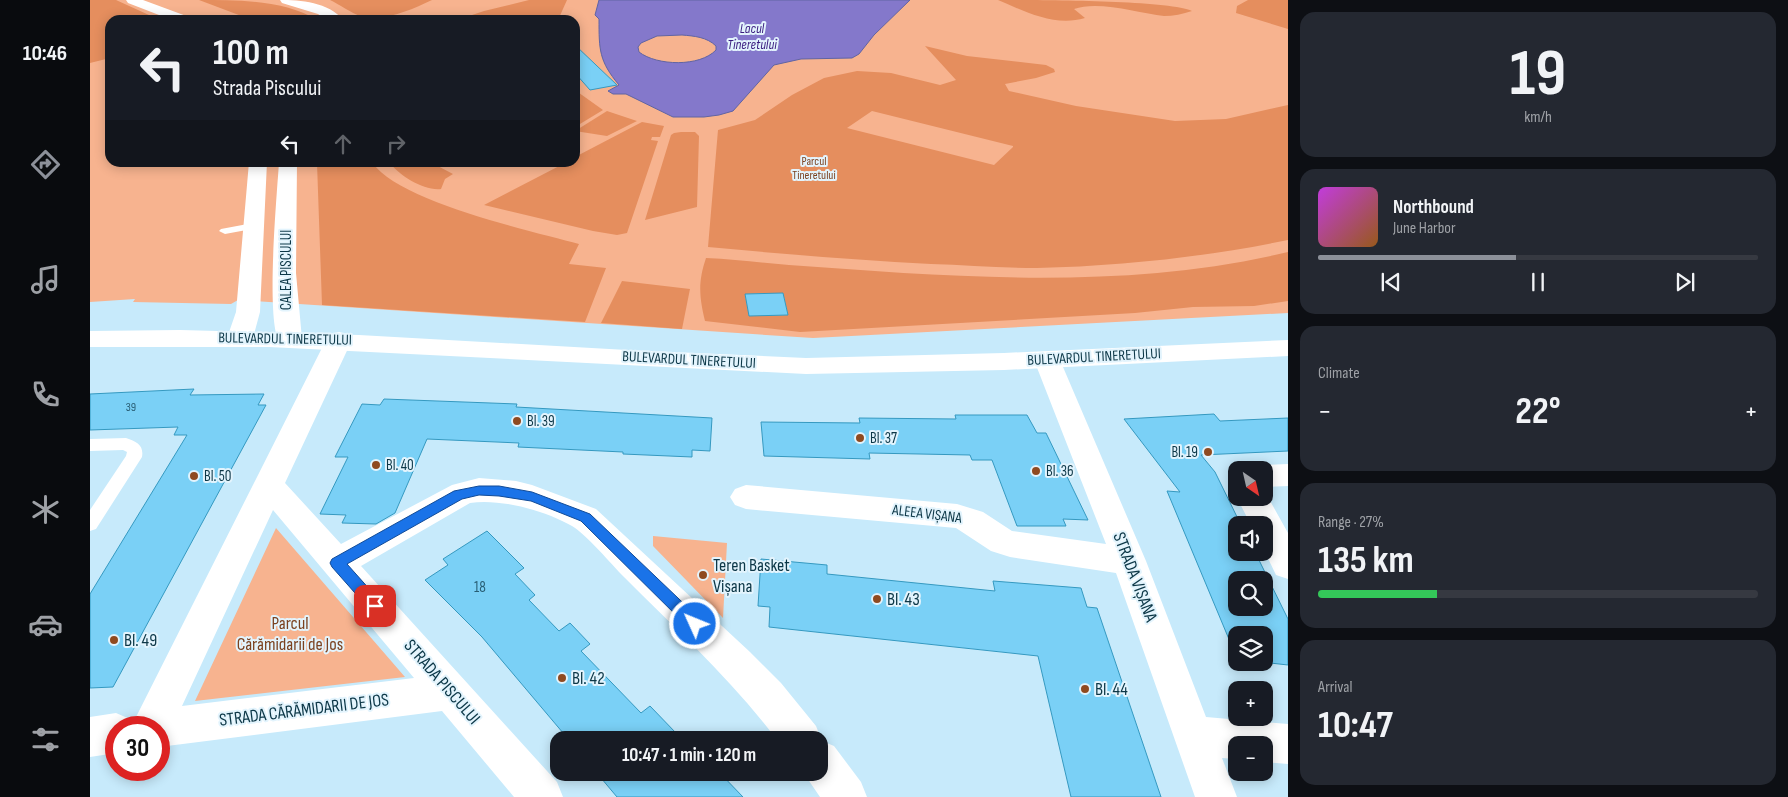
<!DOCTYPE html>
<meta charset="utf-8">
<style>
:root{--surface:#171b24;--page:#242831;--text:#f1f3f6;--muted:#9ea1a6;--line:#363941;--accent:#8c9099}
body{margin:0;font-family:"Sofia Sans Condensed",sans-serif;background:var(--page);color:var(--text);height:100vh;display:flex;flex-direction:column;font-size:19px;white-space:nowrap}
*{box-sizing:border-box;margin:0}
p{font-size:16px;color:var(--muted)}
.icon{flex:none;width:28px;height:28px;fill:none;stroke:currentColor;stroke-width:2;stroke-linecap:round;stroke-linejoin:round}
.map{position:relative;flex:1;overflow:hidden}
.details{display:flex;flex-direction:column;gap:12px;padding:12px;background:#0d0f14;width:500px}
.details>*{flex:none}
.guide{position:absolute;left:15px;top:15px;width:475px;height:152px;border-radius:15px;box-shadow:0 2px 12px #0003;background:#171b24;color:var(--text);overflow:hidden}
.needle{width:32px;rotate:146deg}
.tools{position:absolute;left:1138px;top:461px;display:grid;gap:10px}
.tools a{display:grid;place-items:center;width:45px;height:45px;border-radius:10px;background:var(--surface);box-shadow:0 2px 12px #0003;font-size:25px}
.speed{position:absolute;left:15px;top:716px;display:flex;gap:10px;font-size:25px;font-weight:700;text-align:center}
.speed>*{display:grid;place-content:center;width:65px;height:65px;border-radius:50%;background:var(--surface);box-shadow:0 2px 12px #0003;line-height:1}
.speed .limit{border:8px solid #d22;background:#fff;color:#111}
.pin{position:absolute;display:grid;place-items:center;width:42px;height:42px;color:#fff;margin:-21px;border-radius:10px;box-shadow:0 2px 8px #0006}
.me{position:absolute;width:55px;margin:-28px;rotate:314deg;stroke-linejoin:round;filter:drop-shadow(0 0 4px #0008)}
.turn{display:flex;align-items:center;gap:18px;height:105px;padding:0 25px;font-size:22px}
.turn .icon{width:65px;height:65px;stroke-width:2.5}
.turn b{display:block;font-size:35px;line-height:42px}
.lanes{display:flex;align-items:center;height:48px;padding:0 25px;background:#0003;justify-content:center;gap:25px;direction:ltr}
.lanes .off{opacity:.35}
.big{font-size:38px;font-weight:700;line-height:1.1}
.details .card{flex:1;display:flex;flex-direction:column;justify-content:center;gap:8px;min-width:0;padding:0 18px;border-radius:15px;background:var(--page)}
.details .dial{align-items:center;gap:0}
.dial b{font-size:65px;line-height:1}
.song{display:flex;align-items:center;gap:15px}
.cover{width:60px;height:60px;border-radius:8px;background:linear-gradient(135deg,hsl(290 70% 55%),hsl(30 70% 35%))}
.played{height:5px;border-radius:2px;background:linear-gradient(90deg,var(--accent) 45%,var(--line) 45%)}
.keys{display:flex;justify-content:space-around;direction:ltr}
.heat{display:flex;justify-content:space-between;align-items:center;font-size:28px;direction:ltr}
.charge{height:8px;border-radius:4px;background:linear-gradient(90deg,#34c759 27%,var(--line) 0)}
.trip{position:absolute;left:460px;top:731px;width:278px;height:50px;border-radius:15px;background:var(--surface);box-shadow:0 2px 12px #0003;font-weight:700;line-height:50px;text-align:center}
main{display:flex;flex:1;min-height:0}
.dock{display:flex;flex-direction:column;width:90px;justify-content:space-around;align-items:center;background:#090b0e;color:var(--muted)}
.dock .icon{width:35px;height:35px}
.dock .on{color:var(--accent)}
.dock b{font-size:22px;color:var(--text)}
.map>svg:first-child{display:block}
</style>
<main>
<nav class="dock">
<b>10:46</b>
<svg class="icon on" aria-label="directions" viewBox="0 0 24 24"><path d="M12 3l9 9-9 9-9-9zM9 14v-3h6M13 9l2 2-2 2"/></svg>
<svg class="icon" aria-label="music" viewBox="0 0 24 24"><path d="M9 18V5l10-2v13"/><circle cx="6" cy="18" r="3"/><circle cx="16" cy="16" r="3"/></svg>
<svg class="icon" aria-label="phone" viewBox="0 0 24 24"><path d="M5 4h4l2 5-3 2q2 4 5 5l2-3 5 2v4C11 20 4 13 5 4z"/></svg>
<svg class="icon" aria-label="climate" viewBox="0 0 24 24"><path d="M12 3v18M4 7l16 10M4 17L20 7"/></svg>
<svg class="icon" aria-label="car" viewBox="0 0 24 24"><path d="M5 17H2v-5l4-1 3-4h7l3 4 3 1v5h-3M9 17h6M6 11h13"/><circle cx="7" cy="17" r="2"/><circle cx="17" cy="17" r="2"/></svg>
<svg class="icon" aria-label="filters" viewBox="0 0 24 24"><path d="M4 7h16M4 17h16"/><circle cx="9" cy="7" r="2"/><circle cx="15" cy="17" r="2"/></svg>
</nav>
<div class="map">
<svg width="1198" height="797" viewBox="0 0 1198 797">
<rect width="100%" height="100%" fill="#c7eafb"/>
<path fill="#f7b38f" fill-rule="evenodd" d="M0,0H1198V313L723,338L148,300L141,304L43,302L45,299L0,302ZM20,20H485V162H20Z
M186,528L315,677L105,701Z
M563,536L637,543L633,618L563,546Z"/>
<path fill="#e58e5e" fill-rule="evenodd" d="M0,0H26L70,20H20V58L0,63Z
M109,0C148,0 195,0 227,20H162Z
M240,0H342C321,10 294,22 271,16C262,14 249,4 240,0Z
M439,0H477L468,20H367L394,11Z
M908,0C945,0 1079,0 1102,11C1093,14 1083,16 1074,16C1049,13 1008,0 984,9L995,18C965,27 936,12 908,0Z
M1158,0H1198V29L1146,13L1147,6Z
M835,46L877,56L956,65L964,69L965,72L946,78L915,84L919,91L986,106L1085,121L1136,119L1198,105V240C1116,257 1031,266 947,268C911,268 876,265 841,264C766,260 693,254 618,247L628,130L665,120L702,95L734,78L767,71L801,73L850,85L866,80ZM782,111L923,146V147L904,165L757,128Z
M485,90L513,110L485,127Z
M517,111L547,121L517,136L485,131Z
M552,122L574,126L570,137H562L561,140L568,141L537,233L527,235L503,231L394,205L475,163L485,162V157Z
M591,132H605L609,136L607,207L555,220L581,135L584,133Z
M227,163H283C307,201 444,232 489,244L479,264L516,268L495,322L232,305Z
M300,163H342L363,174L355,179L351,189C334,191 310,176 300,163Z
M1198,252V301L1164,306L1103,307L1045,313L710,332L615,321C609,296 608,282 616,258C644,259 671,263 699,265C865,277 1034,291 1198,252ZM693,293L698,315L659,316L655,294Z
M532,281L600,289L592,329L511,323Z"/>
<path fill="#8478cb" stroke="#6064a3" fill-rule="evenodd" d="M509,0H820L784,35L769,54L762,58L711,59L684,65L643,111L629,115L614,117H583L536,94H523L518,91L529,85C509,61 509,50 509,19L505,15ZM592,35C604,36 617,37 626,46V50C610,67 567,66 549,52L548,47L551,43L567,36Z"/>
<path fill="#7ad0f6" stroke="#3599c0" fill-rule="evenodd" d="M485,45L527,85L500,90L485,73Z
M693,293L698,315L659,316L655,294Z
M104,389L100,395L174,394L168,405H176L23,687L0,688V594L97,435H84L88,427L0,430V394Z
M294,399L427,404L426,407L622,418L620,451L602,450V457L533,454V452L428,447L429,443L337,439L305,513L286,524L252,523L256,515L230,514L258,457H245L272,404L290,405Z
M1124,414L1130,421L1198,418V451L1111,455L1125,472L1151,525H1146V552H1165L1198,619V665L1171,662H1174V635H1146V656L1077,491L1090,492L1034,419ZM1146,580H1174V608H1146Z
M865,415H937L947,433H956L998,520L973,519L976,526H927L902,460H882L880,455L779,453L780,459L674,456L671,422L770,423L769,418L866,419Z
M397,531L434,568L425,574L445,595L439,600L469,631L480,623L500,644L491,651L551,713L560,706L586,733L578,740H479L392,637L335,580L358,565L353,559Z
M671,559L737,565V574L905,591L903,581L991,588L997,607L1007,608L1071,797H981L948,656L679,627L680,607L668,606Z
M506,772H629L653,797H527Z"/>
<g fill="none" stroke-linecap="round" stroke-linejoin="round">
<path fill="#fff" fill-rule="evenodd" d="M163,223L169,226L167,228L135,234L129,231L131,229Z
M36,438C47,442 54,445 52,457L6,529L0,531V510L36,456L37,452L33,450L0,451V439Z"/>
<path fill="#fff" fill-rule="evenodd" d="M36,0H53L99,17L101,20H82L38,3Z
M190,0C210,0 239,2 253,20H237L228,14L192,3Z
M159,162H177L170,312L163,338L159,343L150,346L141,343L137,338L146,312Z
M189,162H207L206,273L212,339L208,344L199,347L190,344C175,322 187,195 189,162Z
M249,332L258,334L262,340L195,483L251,544L362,485L389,478L426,481L442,485L506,509L660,652L691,683L726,726L732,741L744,746L771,782L777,797H730L713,772H729V740H687C642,680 587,630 534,577C522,565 496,534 482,526C456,511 410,498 380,503L271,566L467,782L473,797H424L352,711L69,747V728H26V753L0,757V717L26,713L40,719L42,725L236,340L240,334ZM183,510L324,678L92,706Z
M957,352L966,354L970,360L1056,561L1116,717L1198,724V764L1174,762V745H1146V759L1132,758L1147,797H1105L1026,573L920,557L901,551L866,528L656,509L645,505L640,497L645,489L656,485L867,504L893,512L922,531L1016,544L944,360L948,354Z
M1198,464V486L1174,487V470H1162L1174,465Z
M1174,490L1198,533V579L1186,575L1174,550V525H1161L1147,498H1174Z"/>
<path fill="#fff" fill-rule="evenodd" d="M90,330L269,335L537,350L716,358L914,353L1198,340V356L914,370L716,374L179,347H0V331Z"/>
</g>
<path fill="#1a73e8" stroke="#114b97" d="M389,486H409L442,492L500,514L611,620L613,624L611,629L605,631L600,629L491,521L441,501L409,496L389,495L372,499L257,564L290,601L293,606L290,610L285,612L280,610L242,567L240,563L242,559L364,491Z"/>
<g fill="#8f4a20" stroke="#e3f4fd" stroke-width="2">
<circle cx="427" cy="421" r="5"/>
<circle cx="770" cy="438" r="5"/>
<circle cx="1118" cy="452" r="5"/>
<circle cx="286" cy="465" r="5"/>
<circle cx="946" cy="471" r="5"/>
<circle cx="104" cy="476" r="5"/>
<circle cx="613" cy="575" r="5"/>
<circle cx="787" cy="599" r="5"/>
<circle cx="24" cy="640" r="5"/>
<circle cx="472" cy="678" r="5"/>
<circle cx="995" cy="689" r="5"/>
</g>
<g text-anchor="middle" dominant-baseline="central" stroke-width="4" stroke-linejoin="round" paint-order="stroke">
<g font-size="12" fill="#7b4220" stroke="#e3f4fd">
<text x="724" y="161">Parcul<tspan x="724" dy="14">Tineretului</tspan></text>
</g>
<g font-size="12" fill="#285d73">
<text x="41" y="407">39</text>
</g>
<g font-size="14" font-style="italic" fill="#391c7f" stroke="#e3f4fd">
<text x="662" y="28">Lacul<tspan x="662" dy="16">Tineretului</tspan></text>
</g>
<g font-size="15" fill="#0c3747" stroke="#e3f4fd">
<text transform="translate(196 270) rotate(-90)">CALEA PISCULUI</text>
<text transform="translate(195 339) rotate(1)">BULEVARDUL TINERETULUI</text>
<text transform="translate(1004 357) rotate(-3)">BULEVARDUL TINERETULUI</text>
<text transform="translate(599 360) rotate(3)">BULEVARDUL TINERETULUI</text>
<text transform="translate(837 514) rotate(7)">ALEEA VIȘANA</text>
</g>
<g font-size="15" fill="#0c3747" stroke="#e3f4fd" text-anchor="start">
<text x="437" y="421">Bl. 39</text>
<text x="780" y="438">Bl. 37</text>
<text x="1108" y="452" text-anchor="end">Bl. 19</text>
<text x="296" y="465">Bl. 40</text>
<text x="956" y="471">Bl. 36</text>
<text x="114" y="476">Bl. 50</text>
</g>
<g font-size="15" fill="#285d73">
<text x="390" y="587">18</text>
</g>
<g font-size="18" fill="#0c3747" stroke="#e3f4fd" text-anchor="start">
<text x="623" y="565">Teren Basket<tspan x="623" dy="21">Vișana</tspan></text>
<text x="797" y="599">Bl. 43</text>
<text x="34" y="640">Bl. 49</text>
<text x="482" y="678">Bl. 42</text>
<text x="1005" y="689">Bl. 44</text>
</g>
<g font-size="18" fill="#0c3747" stroke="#e3f4fd">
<text transform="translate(1045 577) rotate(69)">STRADA VIȘANA</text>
<text transform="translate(352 682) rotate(49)">STRADA PISCULUI</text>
<text transform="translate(214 710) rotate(-7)">STRADA CĂRĂMIDARII DE JOS</text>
</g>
<g font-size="18" fill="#7b4220" stroke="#e3f4fd">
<text x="200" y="623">Parcul<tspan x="200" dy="21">Cărămidarii de Jos</tspan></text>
</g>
</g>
</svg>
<div class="tools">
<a><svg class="needle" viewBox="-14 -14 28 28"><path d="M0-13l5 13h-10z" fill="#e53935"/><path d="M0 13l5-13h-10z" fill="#9ea1a6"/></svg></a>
<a><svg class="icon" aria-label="sound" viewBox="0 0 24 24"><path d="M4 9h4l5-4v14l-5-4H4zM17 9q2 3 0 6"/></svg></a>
<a><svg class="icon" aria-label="search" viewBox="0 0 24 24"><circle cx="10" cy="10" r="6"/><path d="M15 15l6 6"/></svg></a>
<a><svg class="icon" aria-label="layers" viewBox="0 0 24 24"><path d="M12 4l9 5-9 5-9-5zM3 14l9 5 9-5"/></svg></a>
<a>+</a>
<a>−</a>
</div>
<div class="speed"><div class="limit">30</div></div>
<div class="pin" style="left:285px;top:606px;background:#d93025"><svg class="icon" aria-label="arrive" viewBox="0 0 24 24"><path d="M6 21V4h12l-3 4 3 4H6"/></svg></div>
<svg class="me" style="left:605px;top:624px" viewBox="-20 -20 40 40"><circle r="17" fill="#1a73e8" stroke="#fff" stroke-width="3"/><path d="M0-11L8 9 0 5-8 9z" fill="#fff"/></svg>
<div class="trip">10:47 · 1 min · 120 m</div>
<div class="guide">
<div class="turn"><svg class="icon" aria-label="left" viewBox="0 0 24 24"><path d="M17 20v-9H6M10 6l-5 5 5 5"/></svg><div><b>100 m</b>Strada Piscului</div></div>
<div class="lanes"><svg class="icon" aria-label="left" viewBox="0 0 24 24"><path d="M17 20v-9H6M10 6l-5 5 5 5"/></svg><svg class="icon off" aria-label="ahead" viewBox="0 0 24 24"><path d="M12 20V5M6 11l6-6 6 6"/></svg><svg class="icon off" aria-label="right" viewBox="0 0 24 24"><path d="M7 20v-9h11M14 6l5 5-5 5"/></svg></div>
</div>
</div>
<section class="details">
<div class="card dial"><b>19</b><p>km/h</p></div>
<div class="card">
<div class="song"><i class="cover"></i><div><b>Northbound</b><p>June Harbor</p></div></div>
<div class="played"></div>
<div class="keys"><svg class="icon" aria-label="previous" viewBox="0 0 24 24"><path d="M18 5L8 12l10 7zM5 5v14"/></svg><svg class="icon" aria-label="pause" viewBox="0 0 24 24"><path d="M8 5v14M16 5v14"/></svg><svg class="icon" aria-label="next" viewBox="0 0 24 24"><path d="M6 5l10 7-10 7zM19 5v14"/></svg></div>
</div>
<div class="card"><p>Climate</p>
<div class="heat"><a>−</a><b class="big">22°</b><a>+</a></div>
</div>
<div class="card"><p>Range · 27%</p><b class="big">135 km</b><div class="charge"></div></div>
<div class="card"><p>Arrival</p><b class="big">10:47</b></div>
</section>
</main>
